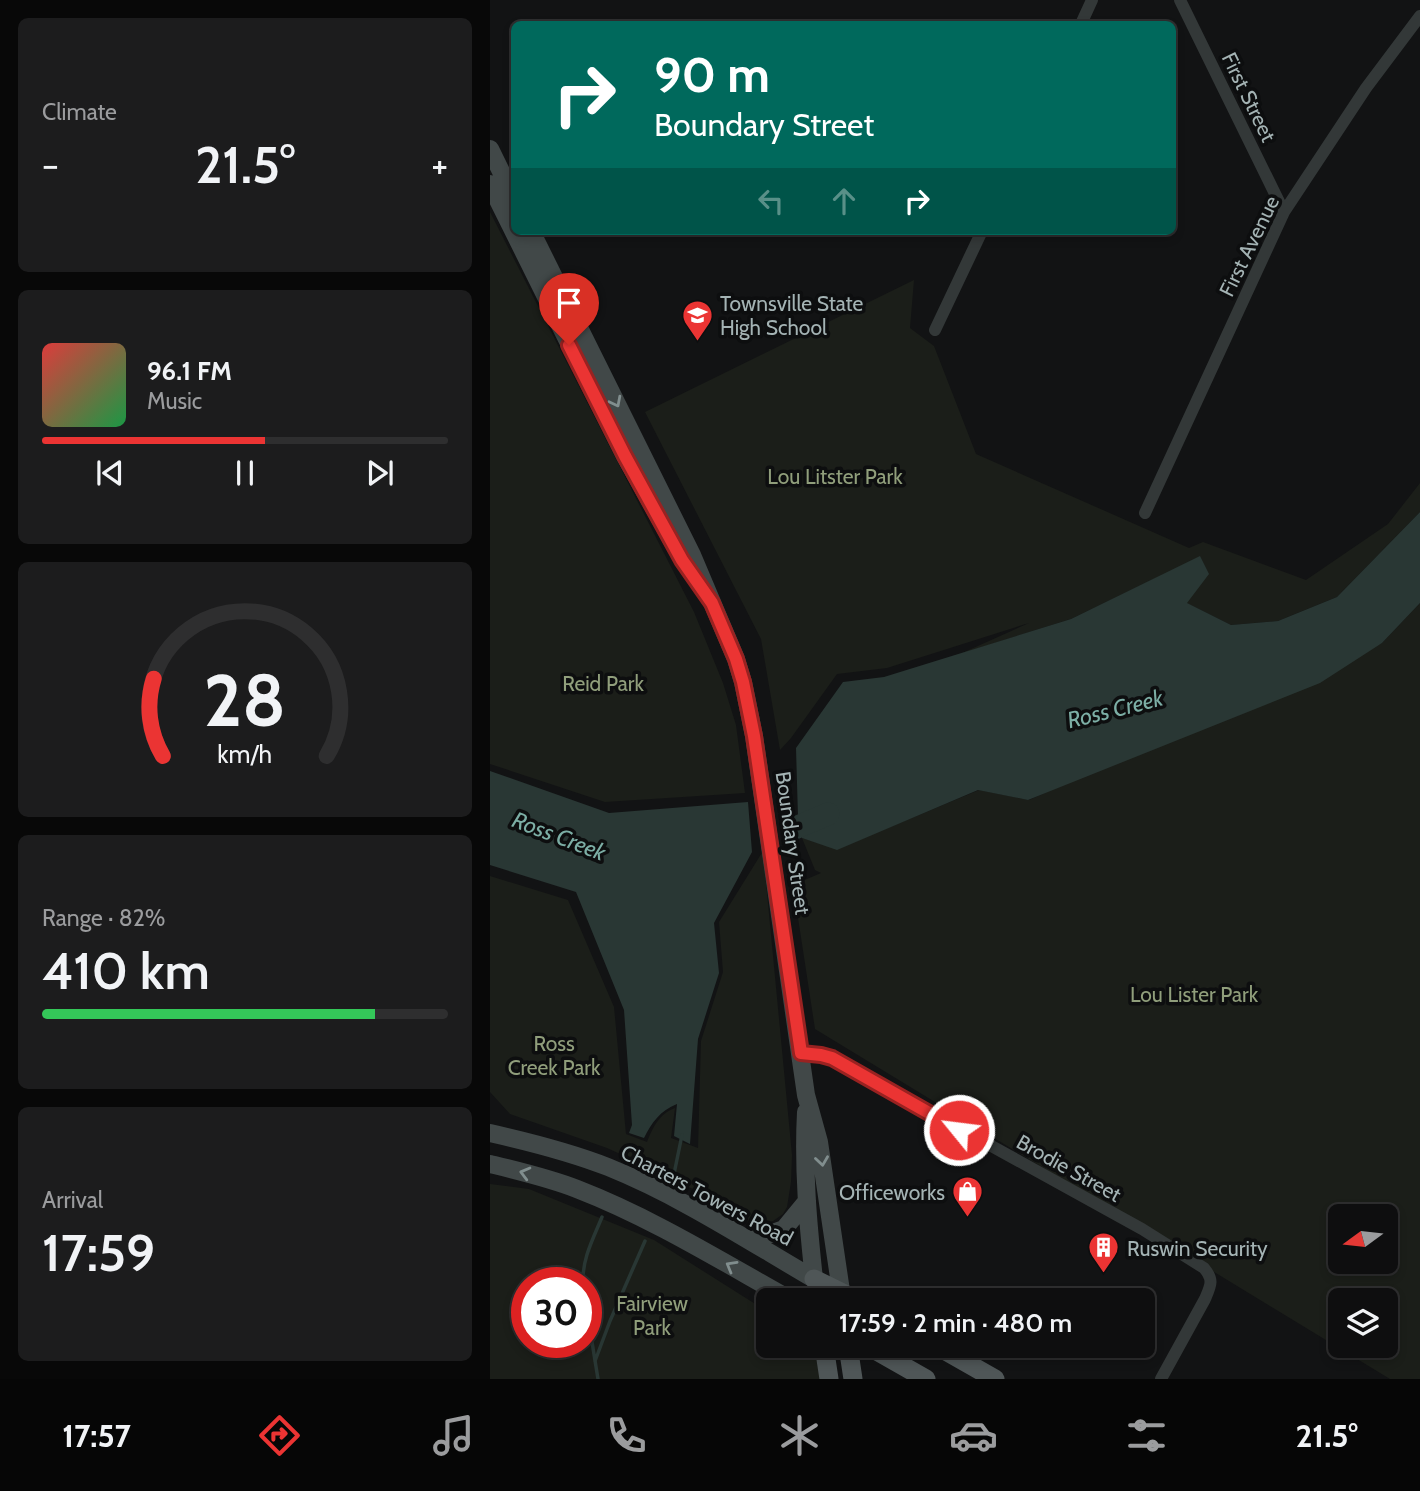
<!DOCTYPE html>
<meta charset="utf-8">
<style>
:root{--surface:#0e0e0f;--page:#1c1c1d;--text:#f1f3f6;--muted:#9b9c9e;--line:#2e2e2f;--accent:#eb3433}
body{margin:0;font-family:Cabin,sans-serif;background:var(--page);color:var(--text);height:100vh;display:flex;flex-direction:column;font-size:26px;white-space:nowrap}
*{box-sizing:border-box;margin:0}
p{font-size:23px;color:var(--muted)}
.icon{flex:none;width:38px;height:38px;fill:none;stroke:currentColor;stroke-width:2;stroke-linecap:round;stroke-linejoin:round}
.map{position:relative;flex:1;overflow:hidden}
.drawer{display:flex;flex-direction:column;gap:18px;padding:18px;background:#080808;width:490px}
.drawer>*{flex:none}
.top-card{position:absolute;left:21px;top:21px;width:665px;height:214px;border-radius:10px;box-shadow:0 4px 10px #0003,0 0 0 2px var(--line);background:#00695c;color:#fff;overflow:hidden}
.needle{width:46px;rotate:255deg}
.tools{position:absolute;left:838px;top:1204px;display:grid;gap:14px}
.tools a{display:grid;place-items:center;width:70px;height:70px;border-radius:10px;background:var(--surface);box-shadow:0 4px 10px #0003,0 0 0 2px var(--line);font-size:35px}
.speed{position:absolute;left:21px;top:1267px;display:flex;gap:14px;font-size:35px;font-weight:700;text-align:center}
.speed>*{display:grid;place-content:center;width:91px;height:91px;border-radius:50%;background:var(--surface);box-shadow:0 4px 10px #0003,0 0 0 2px var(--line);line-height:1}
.speed .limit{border:10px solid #d22;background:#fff;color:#111}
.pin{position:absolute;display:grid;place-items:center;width:60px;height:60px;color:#fff;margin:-72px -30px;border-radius:50% 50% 50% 0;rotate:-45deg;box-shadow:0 0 7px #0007}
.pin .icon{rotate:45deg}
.me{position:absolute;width:77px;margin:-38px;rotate:299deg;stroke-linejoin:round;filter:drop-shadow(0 0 5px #0008)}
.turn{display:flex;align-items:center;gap:24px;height:147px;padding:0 28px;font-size:32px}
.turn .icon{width:91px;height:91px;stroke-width:2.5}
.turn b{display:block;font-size:49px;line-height:60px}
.lanes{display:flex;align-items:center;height:66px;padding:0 28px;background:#0003;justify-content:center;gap:35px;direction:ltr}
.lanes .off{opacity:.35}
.big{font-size:52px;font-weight:600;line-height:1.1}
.drawer .widget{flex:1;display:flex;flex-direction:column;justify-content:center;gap:10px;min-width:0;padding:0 24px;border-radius:10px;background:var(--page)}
.drawer .dial{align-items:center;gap:0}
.dial svg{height:182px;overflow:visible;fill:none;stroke:var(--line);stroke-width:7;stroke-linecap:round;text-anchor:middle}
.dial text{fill:var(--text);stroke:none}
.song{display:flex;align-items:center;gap:21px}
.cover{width:84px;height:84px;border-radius:10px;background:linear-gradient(135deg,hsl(0 70% 55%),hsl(140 70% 35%))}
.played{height:7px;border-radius:4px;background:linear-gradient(90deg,var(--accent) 55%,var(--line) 55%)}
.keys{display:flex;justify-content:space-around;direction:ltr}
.heat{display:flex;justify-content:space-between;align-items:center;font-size:38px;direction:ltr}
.charge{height:10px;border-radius:5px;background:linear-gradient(90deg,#34c759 82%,var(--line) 0)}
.trip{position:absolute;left:266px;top:1288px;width:399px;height:70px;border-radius:10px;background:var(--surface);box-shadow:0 4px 10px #0003,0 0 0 2px var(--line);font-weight:600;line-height:70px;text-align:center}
.menu{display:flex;height:112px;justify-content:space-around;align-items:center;background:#060606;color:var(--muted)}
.menu .icon{width:49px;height:49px}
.menu .current{color:var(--accent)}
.menu b{font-size:32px;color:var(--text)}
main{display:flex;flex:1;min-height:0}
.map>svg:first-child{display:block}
</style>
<main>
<section class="drawer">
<div class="widget"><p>Climate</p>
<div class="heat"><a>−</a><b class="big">21.5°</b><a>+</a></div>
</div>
<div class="widget">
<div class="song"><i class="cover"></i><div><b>96.1 FM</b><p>Music</p></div></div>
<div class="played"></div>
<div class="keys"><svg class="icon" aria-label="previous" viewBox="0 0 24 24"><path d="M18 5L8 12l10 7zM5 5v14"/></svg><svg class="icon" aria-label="pause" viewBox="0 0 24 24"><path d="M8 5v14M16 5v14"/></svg><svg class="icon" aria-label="next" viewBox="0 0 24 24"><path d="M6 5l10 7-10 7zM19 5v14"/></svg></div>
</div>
<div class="widget dial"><svg viewBox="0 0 100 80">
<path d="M14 69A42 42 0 1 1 86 69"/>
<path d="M14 69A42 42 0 0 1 10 35" stroke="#eb3433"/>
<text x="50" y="56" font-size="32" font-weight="700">28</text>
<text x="50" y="72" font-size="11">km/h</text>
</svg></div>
<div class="widget"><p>Range · 82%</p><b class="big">410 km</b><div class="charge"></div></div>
<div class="widget"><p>Arrival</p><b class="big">17:59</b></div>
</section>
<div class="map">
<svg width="930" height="1379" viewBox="0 0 930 1379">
<rect width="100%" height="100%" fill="#121314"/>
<path fill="#1b1e19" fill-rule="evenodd" d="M0,212L204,612L233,683L246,725L255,793L115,802L0,764Z
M424,280L420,328L444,346L486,454L699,548L713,542L816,580L898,524L930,483V512L847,597L788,621L741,625L696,603L710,557L581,619L470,654L539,623L397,668L347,674L301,738L290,750L271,639L155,412Z
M930,603V1379H900L325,1029L303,885L331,873L325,870L312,838L347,849L489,790L539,800L892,643ZM850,1216H896V1262H850ZM850,1300H896V1346H850Z
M273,851L302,1155L301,1182L297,1207L293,1214L283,1221L275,1223H257L211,1193L150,1163L117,1148L20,1114L0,1092V876L78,900L124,1007L136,1134L157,1142C163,1127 169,1114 185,1108L181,1138L208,1148L211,1041L233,972L229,922Z
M0,1184L39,1189L164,1240L278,1312V1346H324L330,1379H0ZM37,1283H96V1342H37Z"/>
<path fill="#293734" d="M930,512V603L892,643L830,683L538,800L488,790L347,850L312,838L308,817L306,748L353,682L394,677L581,619L710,556L719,574L697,603L741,625L788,621L847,597Z
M0,771L119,813L258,802L262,852L224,923L229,973L208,1039L200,1144L184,1136L187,1104C170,1111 162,1122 154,1138L139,1133L142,1125L134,1010L86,892L0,865Z"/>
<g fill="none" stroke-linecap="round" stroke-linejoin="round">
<path stroke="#293734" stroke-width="3.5" d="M184,1174L192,1135
M93,1283C92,1259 103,1239 112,1217
M96,1305L108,1379
M105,1361L120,1321L155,1241"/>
<path stroke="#293734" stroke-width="23" d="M305,828L338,814"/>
<path stroke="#333838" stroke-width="12" d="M690,0L794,212
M591,24L602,0
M445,330L492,231
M655,513L794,212L876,88L930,16
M311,1053L328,1054L342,1058L652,1229L714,1268C724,1280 721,1285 715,1299L671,1379"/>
<path stroke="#414848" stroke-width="18" d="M0,149L24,198
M0,184L135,456L189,553
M41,231L202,555L246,659L253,682L264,736L316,1095L329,1142L351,1291
M316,1112C313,1168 318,1224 324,1279
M0,1133C40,1142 80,1152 118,1167C190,1196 257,1240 324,1279
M0,1164C29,1171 59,1178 87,1189C162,1218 231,1261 301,1300
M260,1241L294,1229L317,1201"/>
<path stroke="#4f5657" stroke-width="19" d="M324,1279L367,1300
M334,1346L339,1379
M358,1346L363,1379
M378,1346L436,1379
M447,1346L505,1379"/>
</g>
<defs><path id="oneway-chevron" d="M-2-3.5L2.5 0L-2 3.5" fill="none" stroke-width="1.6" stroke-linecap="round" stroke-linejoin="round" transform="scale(1.75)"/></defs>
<g stroke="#818e8e">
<use href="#oneway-chevron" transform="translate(126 402) rotate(63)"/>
<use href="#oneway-chevron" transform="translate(332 1161) rotate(82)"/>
<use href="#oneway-chevron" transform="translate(35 1173) rotate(-165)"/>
<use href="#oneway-chevron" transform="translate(241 1266) rotate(-150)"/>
</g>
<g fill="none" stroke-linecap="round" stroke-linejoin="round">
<defs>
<path id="route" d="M79,345L135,456L192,560L222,603L246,659L253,682L264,736L311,1053L331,1055L342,1058L469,1130"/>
</defs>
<use href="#route" stroke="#992221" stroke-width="18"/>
<use href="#route" stroke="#eb3433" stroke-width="12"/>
</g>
<defs>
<symbol id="school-pin" viewBox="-11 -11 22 30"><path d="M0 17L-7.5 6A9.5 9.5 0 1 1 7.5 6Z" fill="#eb3433" stroke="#0d0e0f"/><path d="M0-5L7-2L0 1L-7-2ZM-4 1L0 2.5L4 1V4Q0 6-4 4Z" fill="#fff"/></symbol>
<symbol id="shop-pin" viewBox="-11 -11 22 30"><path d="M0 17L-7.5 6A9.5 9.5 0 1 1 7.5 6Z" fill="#eb3433" stroke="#0d0e0f"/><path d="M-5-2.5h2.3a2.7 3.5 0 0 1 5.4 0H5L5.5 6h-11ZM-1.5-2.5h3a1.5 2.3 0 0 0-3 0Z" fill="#fff"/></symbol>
<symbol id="building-pin" viewBox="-11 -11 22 30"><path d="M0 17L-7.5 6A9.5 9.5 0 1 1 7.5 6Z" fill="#eb3433" stroke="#0d0e0f"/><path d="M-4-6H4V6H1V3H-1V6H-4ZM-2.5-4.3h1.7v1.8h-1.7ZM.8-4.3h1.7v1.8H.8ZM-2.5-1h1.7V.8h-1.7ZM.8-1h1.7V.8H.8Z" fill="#fff"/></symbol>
</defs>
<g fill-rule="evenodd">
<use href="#school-pin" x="190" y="298" width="35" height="47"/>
<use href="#shop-pin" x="460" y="1174" width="35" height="47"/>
<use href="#building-pin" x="596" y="1230" width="35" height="47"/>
</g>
<g text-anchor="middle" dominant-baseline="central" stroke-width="7" stroke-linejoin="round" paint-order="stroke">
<g font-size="21" fill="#a4b3b4" stroke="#0d0e0f">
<text transform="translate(759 97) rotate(64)">First Street</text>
<text transform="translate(759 246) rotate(-64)">First Avenue</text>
<text transform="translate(303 843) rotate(82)">Boundary Street</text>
<text transform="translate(579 1168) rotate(29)">Brodie Street</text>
<text transform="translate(217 1195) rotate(28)">Charters Towers Road</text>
</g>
<g font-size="21" fill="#a4b3b4" stroke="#0d0e0f" text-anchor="start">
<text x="230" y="303">Townsville State<tspan x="230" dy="24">High School</tspan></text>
<text x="455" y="1192" text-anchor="end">Officeworks</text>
<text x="637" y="1248">Ruswin Security</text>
</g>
<g font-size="21" fill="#909e7b" stroke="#0d0e0f">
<text x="345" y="476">Lou Litster Park</text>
<text x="113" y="683">Reid Park</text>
<text x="704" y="994">Lou Lister Park</text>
<text x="64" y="1043">Ross<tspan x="64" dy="24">Creek Park</tspan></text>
<text x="162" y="1303">Fairview<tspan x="162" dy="24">Park</tspan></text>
</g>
<g font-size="23" font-style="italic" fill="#7caea5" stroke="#0d0e0f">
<text transform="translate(625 709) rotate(-14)">Ross Creek</text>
<text transform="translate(69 836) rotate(21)">Ross Creek</text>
</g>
</g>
</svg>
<div class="tools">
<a><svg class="needle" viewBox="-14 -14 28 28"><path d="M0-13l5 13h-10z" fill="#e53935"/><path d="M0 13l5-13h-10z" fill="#9b9c9e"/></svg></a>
<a><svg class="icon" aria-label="layers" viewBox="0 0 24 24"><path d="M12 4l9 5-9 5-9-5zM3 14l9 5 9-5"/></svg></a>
</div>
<div class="speed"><div class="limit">30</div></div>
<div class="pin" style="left:79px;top:345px;background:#d93025"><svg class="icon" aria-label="arrive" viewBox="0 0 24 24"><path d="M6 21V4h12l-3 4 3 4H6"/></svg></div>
<svg class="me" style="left:469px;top:1130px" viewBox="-20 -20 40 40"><circle r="17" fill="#eb3433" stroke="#fff" stroke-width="3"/><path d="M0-11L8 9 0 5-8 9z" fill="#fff"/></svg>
<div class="trip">17:59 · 2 min · 480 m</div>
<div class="top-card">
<div class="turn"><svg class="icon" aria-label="right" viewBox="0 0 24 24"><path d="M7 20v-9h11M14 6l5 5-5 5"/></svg><div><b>90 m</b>Boundary Street</div></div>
<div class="lanes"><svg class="icon off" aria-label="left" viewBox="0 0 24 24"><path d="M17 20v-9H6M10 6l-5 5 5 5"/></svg><svg class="icon off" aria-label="ahead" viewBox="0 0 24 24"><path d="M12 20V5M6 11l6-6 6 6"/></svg><svg class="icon" aria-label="right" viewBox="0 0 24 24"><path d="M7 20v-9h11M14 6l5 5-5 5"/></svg></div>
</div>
</div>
</main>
<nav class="menu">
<b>17:57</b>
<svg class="icon current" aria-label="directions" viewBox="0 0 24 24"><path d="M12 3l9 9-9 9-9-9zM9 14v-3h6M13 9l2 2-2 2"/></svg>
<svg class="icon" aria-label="music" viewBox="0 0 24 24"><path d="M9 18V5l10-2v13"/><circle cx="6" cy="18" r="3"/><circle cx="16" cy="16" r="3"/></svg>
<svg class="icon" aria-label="phone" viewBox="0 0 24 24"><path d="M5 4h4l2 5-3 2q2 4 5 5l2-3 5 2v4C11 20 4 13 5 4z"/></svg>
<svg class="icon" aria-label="climate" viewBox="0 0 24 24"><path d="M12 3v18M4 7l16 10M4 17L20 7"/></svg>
<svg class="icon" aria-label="car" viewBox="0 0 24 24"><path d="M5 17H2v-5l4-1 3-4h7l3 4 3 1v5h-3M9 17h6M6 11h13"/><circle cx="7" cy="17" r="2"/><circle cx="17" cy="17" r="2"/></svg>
<svg class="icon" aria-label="filters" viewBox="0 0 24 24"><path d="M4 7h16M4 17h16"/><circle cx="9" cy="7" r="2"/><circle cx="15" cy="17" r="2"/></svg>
<b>21.5°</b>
</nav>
